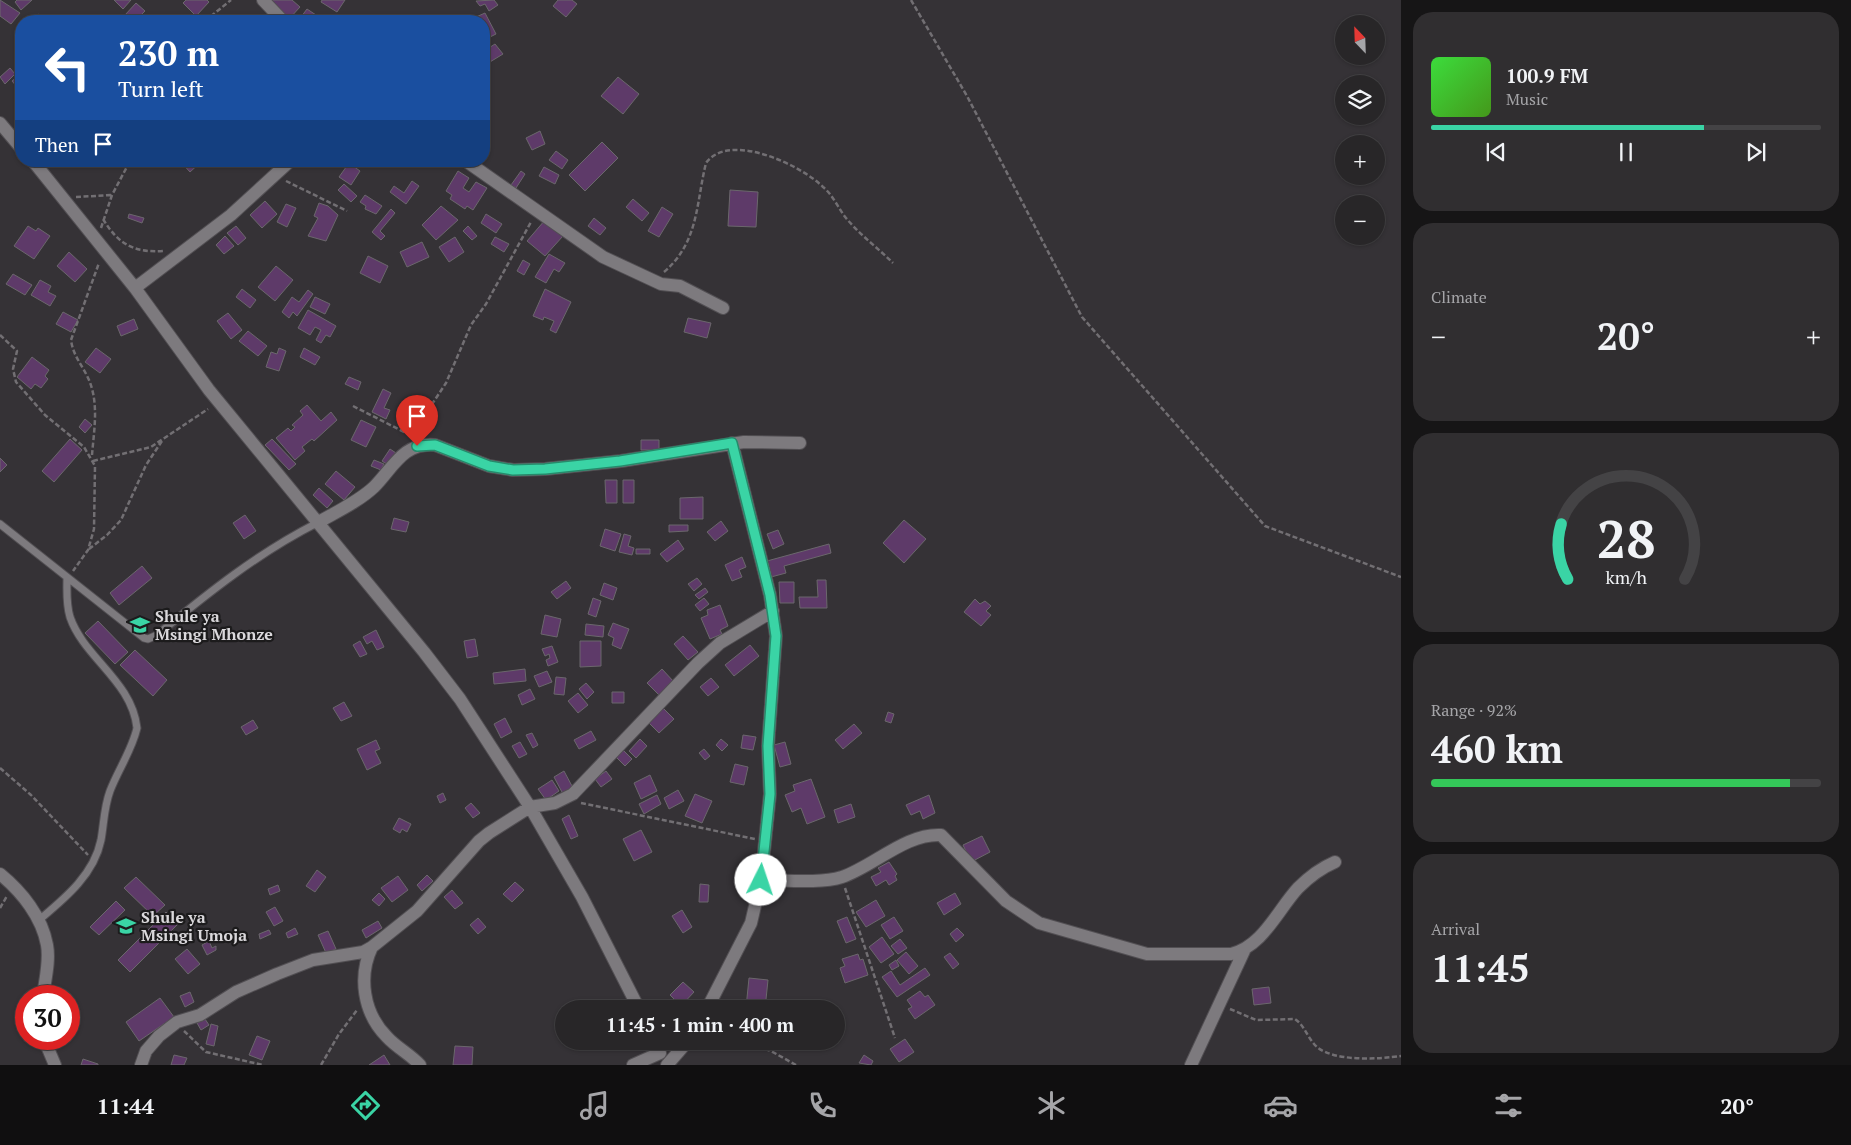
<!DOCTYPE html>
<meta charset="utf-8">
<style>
:root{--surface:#282628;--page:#302e30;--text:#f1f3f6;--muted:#a5a5a8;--line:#444345;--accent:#3ad4a5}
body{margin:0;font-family:"PT Serif",serif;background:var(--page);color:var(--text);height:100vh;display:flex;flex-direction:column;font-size:19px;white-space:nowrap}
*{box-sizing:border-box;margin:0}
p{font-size:16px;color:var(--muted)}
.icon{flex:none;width:28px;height:28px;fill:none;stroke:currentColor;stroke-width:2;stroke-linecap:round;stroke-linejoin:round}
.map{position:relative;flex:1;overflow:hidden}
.drawer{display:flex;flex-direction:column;gap:12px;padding:12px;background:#161516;width:450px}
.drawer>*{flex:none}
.top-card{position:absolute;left:15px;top:15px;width:475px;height:152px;border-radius:20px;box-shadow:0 1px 4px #0004,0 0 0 1px var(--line);background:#1a4fa0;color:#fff;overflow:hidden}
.needle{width:32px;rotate:337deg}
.tools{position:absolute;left:1335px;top:15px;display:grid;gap:10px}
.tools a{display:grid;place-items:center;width:50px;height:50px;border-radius:50%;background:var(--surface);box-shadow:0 1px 4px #0004,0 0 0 1px var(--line);font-size:25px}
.speed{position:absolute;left:15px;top:985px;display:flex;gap:10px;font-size:25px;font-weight:700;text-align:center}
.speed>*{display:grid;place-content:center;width:65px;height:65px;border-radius:50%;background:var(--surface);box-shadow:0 1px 4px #0004,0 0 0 1px var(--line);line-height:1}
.speed .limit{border:8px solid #d22;background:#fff;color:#111}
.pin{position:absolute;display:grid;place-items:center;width:42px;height:42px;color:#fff;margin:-51px -21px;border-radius:50% 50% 50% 0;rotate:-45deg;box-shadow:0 0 5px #0007}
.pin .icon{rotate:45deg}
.me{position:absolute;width:55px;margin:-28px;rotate:4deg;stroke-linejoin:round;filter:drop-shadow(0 0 4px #0008)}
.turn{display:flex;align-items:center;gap:18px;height:105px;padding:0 20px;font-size:22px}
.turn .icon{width:65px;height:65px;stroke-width:2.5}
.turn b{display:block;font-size:35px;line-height:42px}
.then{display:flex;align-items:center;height:48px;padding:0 20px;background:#0003;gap:10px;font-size:19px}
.big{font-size:38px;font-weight:700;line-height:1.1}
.drawer .card{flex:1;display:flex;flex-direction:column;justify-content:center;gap:8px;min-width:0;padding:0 18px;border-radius:20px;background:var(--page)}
.drawer .dial{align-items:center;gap:0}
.dial svg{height:130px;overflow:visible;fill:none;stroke:var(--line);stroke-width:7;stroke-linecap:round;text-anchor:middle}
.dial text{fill:var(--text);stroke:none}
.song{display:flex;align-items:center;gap:15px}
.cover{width:60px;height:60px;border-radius:8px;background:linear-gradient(135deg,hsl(120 70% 55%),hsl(100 70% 35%))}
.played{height:5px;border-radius:2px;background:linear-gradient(90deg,var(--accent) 70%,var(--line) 70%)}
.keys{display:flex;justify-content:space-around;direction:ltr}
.heat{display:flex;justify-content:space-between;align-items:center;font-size:28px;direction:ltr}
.charge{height:8px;border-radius:4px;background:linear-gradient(90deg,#34c759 92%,var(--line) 0)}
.trip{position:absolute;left:555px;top:1000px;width:290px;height:50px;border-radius:25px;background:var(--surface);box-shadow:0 1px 4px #0004,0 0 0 1px var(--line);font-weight:700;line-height:50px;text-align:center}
.dock{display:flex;height:80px;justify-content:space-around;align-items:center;background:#100f10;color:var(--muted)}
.dock .icon{width:35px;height:35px}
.dock .selected{color:var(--accent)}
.dock b{font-size:22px;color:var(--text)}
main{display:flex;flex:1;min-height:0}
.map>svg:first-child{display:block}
</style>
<main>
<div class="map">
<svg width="1401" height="1065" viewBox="0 0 1401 1065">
<rect width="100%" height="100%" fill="#353236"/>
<path fill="#5e3a69" stroke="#6b676c" d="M0,0L20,13L11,24L0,16Z
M17,0H32L21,10L15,2Z
M114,0H131L123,9Z
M186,0H207L209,2L196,16L183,3Z
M266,0H292L300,7L289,19Z
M322,0H345L337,12L321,2Z
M494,0L498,5L489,11L485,4L480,6L476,1Z
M558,0H572L577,4L566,17L553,6Z
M136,3L145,11L135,21H131L125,15Z
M307,9L325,21H298Z
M485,13L496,34L486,39L484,33V21H478L476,17Z
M39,14L45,21H30Z
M495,44L503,54L485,65L484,51Z
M10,68L15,74L5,84L0,77Z
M21,74V85L18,88L12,81Z
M618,77L639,94L623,114L601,96Z
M540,131L545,144L532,150L526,138Z
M602,142L618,158L585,191L569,175Z
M556,151L568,160L562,169L549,160Z
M180,161H202L190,172Z
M349,163L360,171L351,185L339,177Z
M544,167L559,175L555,184L539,176Z
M458,171L469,178L463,188L469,192L476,182L487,188L473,210L467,206L465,209L450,199L452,195L446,191Z
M521,171L525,174L516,188L511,185Z
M412,181L419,186L406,204L390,192L394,186L404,193Z
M344,184L357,196L351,202L338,190Z
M730,190L758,192L756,227L728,226Z
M365,195L382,206L376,214L365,209L366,206L360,202Z
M633,199L649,213L642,221L626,207Z
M265,201L277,214L262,228L250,215Z
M319,203L328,206L338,215L326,241L308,236L318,218L314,216Z
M286,204L296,208L287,227L277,222Z
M441,206L458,220L436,240L422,225Z
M662,207L673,214L659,237L648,231Z
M391,209L395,213L380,231L385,236L381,240L372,232Z
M129,214L144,218L142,223L128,218Z
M486,214L502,224L496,233L481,223Z
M594,218L606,228L600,235L588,226Z
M545,220L563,236L545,256L527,241Z
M28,226L36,231L38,228L50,236L34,259L14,246Z
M236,226L246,238L238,245L227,233Z
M468,226L477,236L472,240L463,231Z
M225,236L234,246L224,254L216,245Z
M455,237L464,252L449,262L439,247Z
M495,237L509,244L504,252L491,244Z
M422,242L429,257L407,267L400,252Z
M69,252L87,269L75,282L57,266Z
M549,254L565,263L559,272L554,269L546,283L535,277Z
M368,256L388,266L380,283L360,273Z
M523,260L530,264L524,275L517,271Z
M276,266L293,280L275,301L258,287Z
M13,274L32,285L25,295L6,284Z
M40,280L51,286L48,292L56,296L50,306L31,295Z
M242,289L256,300L250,308L236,297Z
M545,289L571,302L556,333L550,330L554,321L544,317L543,320L533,316Z
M308,290L313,294L297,316L293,312L289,318L282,312L292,297L299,302Z
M315,297L330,304L325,314L310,307Z
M308,310L336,326L330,337L326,335L321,343L316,340L321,330L315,327L310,335L298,328Z
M63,312L78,320L71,332L56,324Z
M228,313L242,330L231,339L217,321Z
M688,318L711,323L707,338L684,332Z
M134,319L138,329L121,336L117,326Z
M248,331L267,346L258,356L239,341Z
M96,348L111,359L100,373L85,362Z
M279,348L286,351L279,371L266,367L271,352L277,354Z
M304,348L320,357L315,365L300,357Z
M32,357L49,370L45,376L48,379L41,388L35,384L31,389L17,377Z
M349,377L361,382L358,390L345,384Z
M383,389L391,393L384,408L390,410L386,419L372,412Z
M307,405L321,421L331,412L337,420L314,441L312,439L302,447L305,451L295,460L276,438L288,428L291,431L295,427L292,425L303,415L300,411Z
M85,419L92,425L85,433L79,427Z
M361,420L376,427L366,447L351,440Z
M70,439L82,450L54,482L42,471Z
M272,439L296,464L289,470L265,445Z
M641,440H659V450H641Z
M390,449L396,453L388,465L382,461Z
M0,458L7,465L0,472Z
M374,460L384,464L381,470L371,466Z
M336,471L355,487L344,500L325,484Z
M605,480H617V503H606Z
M623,480H634V503H623Z
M319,488L333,501L327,508L313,495Z
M703,497V519H680V498Z
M245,515L256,531L244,539L233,523Z
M394,518L409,522L406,532L391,529Z
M904,520L926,539L904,563L883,543Z
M721,521L728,531L715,541L707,532Z
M669,525H688V531L669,532Z
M605,529L621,534L615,551L600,546Z
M778,530L784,544L773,549L767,534Z
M624,534L631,536L628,546L634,548L632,555L619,552Z
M678,540L684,549L667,562L660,554Z
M829,544L831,553L784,566L786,573L771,577L767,561Z
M636,549H650V554H636Z
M742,557L746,567L739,570L742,577L732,581L725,565Z
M142,566L152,578L119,605L110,593Z
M697,578L702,584L694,591L688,584Z
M817,580H826L827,608H800L799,597H818Z
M566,581L571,588L557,599L551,592Z
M779,582H794V603H780Z
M604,583L617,588L613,600L600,595Z
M705,588L708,592L699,599L695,595Z
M593,598L601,601L596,617L588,614Z
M704,598L709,604L700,611L695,605Z
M975,599L980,604L985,601L991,606L986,611L991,615L981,626L964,612Z
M720,605L728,626L720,630L722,634L710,639L701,618L708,615L707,610Z
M545,615L561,619L557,637L541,634Z
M98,621L128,652L115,664L85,633Z
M613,623L629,629L621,649L612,645L614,638L608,635Z
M586,624L604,626L603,637L585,635Z
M376,630L384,647L377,650L372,641L367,644L363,637Z
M683,636L698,652L688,660L674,644Z
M475,639L478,656L467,658L464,641Z
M360,641L367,654L360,657L353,645Z
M580,641H601V666L580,667Z
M750,645L759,656L734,676L725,665Z
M552,646L558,662L548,666L546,660L550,658L549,654L545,656L542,649Z
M135,650L167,680L153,696L120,665Z
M525,669L526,681L494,684L493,673Z
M662,669L674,682L659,695L647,683Z
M547,671L552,682L539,687L534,676Z
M556,677L566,678L564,695L554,694Z
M711,678L719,687L708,696L700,687Z
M586,683L594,692L587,699L579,689Z
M530,689L535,699L522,705L518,695Z
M612,692H624V703H612Z
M578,693L588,705L578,713L568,701Z
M344,702L352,716L341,721L333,708Z
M662,707L674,719L659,733L648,722Z
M888,712L894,714L891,723L885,721Z
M505,718L512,732L501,738L494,724Z
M253,720L258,728L246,735L241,727Z
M854,724L862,733L843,749L835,740Z
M591,731L596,740L579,749L574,740Z
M532,733L538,745L533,748L526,735Z
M743,735L756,737L753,750L741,748Z
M640,739L647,746L636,758L629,751Z
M721,739L728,745L722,751L716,745Z
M376,740L380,749L375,751L381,763L367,770L357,749Z
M520,742L527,754L519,758L512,746Z
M785,742L791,764L780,767L774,745Z
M622,749L632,759L625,766L615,756Z
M704,749L710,756L705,760L699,753Z
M735,764L748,767L744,785L730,782Z
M564,771L573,788L563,794L554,777Z
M606,771L612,779L601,787L595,779Z
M650,775L657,791L641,799L634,783Z
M811,779L825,817L807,824L801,808L792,812L785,795L795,791L793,785Z
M552,780L559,791L546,800L538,789Z
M678,790L684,801L669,809L664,798Z
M443,793L446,800L440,803L437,796Z
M695,794L712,801L702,823L685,816Z
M657,795L661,804L644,814L639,804Z
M929,795L935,813L923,819L920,811L911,815L906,805Z
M471,803L480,813L473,818L465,808Z
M851,804L855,817L838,823L834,810Z
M569,815L578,836L571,839L562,819Z
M399,818L411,824L407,832L402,829L400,833L393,829Z
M641,830L652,852L634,861L623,839Z
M982,836L990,852L971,862L963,845Z
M889,862L897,874L895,876L897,880L889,885L886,880L876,886L871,877L881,872L878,868Z
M317,870L326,877L315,892L306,886Z
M427,875L433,881L422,891L417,885Z
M398,876L408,890L392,902L381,888Z
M136,877L165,905L153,916L124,888Z
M515,882L524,890L512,902L503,894Z
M700,884L709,885L708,902H699Z
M278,885L280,891L270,895L268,889Z
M452,890L463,903L455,909L444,897Z
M379,893L385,899L379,906L372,900Z
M955,893L961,904L944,915L937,903Z
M876,900L885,916L866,927L856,912Z
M116,901L125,910L99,935L90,927Z
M275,907L283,921L274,926L266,912Z
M682,910L692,927L683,933L672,916Z
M166,912L178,924L130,972L118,960Z
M847,917L856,939L846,943L837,921Z
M894,917L903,931L890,939L881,925Z
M478,918L486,927L478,934L470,925Z
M378,921L382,928L366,938L362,930Z
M295,928L298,934L288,938L286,933Z
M957,928L964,935L956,942L950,934Z
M269,930L271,934L260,939L259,934Z
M328,931L336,949L326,953L318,935Z
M882,937L894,954L881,963L869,947Z
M900,939L907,948L898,954L891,946Z
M209,941L212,948L216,946V950L207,955L202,945Z
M187,949L200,964L188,974L175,959Z
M906,952L918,966L909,974L897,960Z
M950,953L959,964L953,969L944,957Z
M858,954L860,960L863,959L868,975L845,983L840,968L845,966L842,959Z
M896,960L899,966L892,970L889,965Z
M925,968L930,975L897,997L882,977L891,971L900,985Z
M749,978L768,980L765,1009L746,1008Z
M683,982L694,992L681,1006L670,995Z
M1269,987L1271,1003L1254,1005L1252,989Z
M920,991L925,997L928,995L935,1005L915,1019L908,1009L912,1007L907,1000Z
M190,992L194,1002L185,1007L180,996Z
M160,998L174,1017L139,1041L126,1022Z
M205,1019L209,1025L201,1030L197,1023Z
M211,1024L218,1026L214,1046L206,1044Z
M257,1036L270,1041L262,1060L249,1055Z
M905,1039L914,1052L899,1062L890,1049Z
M750,1041H767V1044H750Z
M455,1046L473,1047L472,1065H453Z
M174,1055L187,1058L184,1065H171Z
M384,1055L390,1065H369Z
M864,1055L873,1061L871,1065L859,1063Z
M83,1059L98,1064V1065H81Z"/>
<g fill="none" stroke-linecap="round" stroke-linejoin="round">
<defs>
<path id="lane" d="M0,524L144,638L148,639L157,635C208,593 258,553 317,523
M39,920C64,899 94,875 101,840C104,823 104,807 110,791C118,770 132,750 137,728C132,681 84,658 70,617C66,604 67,591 67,578"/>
<path id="street" d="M263,0L283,21
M0,123L21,148
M33,161L135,288L209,390L424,652L460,699L530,807L582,897L639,1009
M466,161L603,257L661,284L680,286L723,308
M135,288L231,215L290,161
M317,523C336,512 358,502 374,487C393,468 403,442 435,445L489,466L513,470L545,469L621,461L744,442L800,443
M0,874C22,892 42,917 47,945C50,961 45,980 43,996
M761,880C784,880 820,884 842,877C874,866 906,833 941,835L1006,901L1039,923L1147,954H1231C1263,946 1277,911 1298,888C1309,877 1321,868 1335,862
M372,947C358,976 363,1013 387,1037C397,1048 410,1054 420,1065
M707,1009L751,923L761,880L770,794L768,746L776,636L770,595L732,443
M44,1039L55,1065
M141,1065L146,1051L159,1036L177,1022L200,1015L236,992L277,974L313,960L363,952L372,947L417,911L479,841L489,833L530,807L555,803L573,794L698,663L720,643L773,611
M633,1065L660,1053
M667,1065L688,1041
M1191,1065L1244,951"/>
</defs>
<use href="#lane" stroke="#524f53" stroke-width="9"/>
<use href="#street" stroke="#524f53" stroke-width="14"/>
<path stroke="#726f73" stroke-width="2.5" stroke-dasharray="5 2.5" stroke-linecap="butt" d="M911,0L967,96L1082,317L1265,526L1401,577
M205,21L231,0
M286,181L347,211
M76,197L112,195
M103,219C118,244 134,253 163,251
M101,228L112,195L130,161
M664,272C699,242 696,203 706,163C729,131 801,165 823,187C833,195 838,208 846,218C860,235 878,248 893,263
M0,335L17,351L13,369L16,382L45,415L84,447L95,466L94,529L88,550L73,571
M353,406L412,436
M411,436L446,383L471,325L486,304L531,222
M92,455C94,430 99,404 89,380C83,366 73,356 71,340L99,263
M93,461L151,447L208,409
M89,549L107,535L121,520L146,465L162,441
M0,768L31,795L88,855
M581,803L755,839
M845,888L895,1038
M0,908L7,896
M1230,1009L1256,1020L1295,1019C1305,1026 1308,1039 1317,1047C1335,1062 1379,1059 1401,1056
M184,1031L206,1052L263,1065
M698,1048L756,1046L771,1051L796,1065
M321,1065L339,1034L357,1010"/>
<use href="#lane" stroke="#7d7a7e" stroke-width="7"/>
<use href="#street" stroke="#7d7a7e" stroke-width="12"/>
</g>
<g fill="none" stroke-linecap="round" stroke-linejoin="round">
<defs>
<path id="route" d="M417,446L435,445L489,466L513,470L545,469L620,461L732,443L770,595L776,636L768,746L770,794L761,880"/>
</defs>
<use href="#route" stroke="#268a6b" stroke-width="12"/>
<use href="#route" stroke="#3ad4a5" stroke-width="9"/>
</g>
<defs>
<symbol id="school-bare" viewBox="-9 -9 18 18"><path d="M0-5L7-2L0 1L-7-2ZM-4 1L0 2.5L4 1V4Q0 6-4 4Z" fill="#3ad4a5" stroke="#1c1b1c" stroke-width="2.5" paint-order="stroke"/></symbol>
</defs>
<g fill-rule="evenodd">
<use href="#school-bare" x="126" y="611" width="28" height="28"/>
<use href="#school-bare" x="112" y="912" width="28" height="28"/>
</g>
<g text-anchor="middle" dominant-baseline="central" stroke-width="4.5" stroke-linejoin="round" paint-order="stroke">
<g font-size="16" font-weight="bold" fill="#dbd9dc" stroke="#1c1b1c" text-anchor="start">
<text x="155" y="616">Shule ya<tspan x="155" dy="18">Msingi Mhonze</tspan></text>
<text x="141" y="917">Shule ya<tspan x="141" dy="18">Msingi Umoja</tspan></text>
</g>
</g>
</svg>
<div class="tools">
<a><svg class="needle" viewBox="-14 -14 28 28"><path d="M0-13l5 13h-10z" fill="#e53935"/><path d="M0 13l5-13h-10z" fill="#a5a5a8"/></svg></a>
<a><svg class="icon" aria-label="layers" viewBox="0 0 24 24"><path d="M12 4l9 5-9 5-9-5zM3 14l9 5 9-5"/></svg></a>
<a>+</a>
<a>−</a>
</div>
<div class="speed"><div class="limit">30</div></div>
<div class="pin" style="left:417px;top:446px;background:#d93025"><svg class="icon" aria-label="arrive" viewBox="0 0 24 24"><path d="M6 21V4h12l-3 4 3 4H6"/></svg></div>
<svg class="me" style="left:761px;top:880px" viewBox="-20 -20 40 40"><circle r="19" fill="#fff"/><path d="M0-13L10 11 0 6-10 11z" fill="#3ad4a5"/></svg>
<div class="trip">11:45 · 1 min · 400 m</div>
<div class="top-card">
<div class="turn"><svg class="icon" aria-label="left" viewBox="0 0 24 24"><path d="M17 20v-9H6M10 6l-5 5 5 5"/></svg><div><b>230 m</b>Turn left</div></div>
<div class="then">Then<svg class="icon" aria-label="arrive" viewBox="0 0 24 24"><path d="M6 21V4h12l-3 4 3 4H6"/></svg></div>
</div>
</div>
<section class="drawer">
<div class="card">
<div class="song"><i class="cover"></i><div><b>100.9 FM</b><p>Music</p></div></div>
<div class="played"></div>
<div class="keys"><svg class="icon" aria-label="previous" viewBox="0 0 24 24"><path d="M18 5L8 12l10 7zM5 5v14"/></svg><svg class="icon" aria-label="pause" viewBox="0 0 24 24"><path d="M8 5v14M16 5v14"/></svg><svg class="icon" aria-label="next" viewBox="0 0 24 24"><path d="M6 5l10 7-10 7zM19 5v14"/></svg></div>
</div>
<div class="card"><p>Climate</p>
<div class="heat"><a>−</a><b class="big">20°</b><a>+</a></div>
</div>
<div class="card dial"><svg viewBox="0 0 100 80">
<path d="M14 69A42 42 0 1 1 86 69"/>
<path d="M14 69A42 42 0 0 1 10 35" stroke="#3ad4a5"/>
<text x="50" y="56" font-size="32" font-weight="700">28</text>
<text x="50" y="72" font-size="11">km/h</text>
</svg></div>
<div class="card"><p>Range · 92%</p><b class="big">460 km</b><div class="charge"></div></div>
<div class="card"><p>Arrival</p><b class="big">11:45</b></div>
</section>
</main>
<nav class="dock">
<b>11:44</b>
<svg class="icon selected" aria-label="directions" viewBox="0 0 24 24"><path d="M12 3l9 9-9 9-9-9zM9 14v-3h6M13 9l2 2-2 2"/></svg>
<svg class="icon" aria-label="music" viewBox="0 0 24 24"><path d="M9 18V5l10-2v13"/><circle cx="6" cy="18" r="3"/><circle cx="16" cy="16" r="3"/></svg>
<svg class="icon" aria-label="phone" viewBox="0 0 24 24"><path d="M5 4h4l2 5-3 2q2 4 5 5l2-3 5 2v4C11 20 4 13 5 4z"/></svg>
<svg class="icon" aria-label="climate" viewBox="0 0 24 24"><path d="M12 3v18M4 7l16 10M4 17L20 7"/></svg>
<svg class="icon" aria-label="car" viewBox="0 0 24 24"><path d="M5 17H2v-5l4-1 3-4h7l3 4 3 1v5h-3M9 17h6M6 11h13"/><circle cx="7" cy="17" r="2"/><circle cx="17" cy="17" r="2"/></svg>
<svg class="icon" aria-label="filters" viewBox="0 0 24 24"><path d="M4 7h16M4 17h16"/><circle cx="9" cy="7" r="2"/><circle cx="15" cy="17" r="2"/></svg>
<b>20°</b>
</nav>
